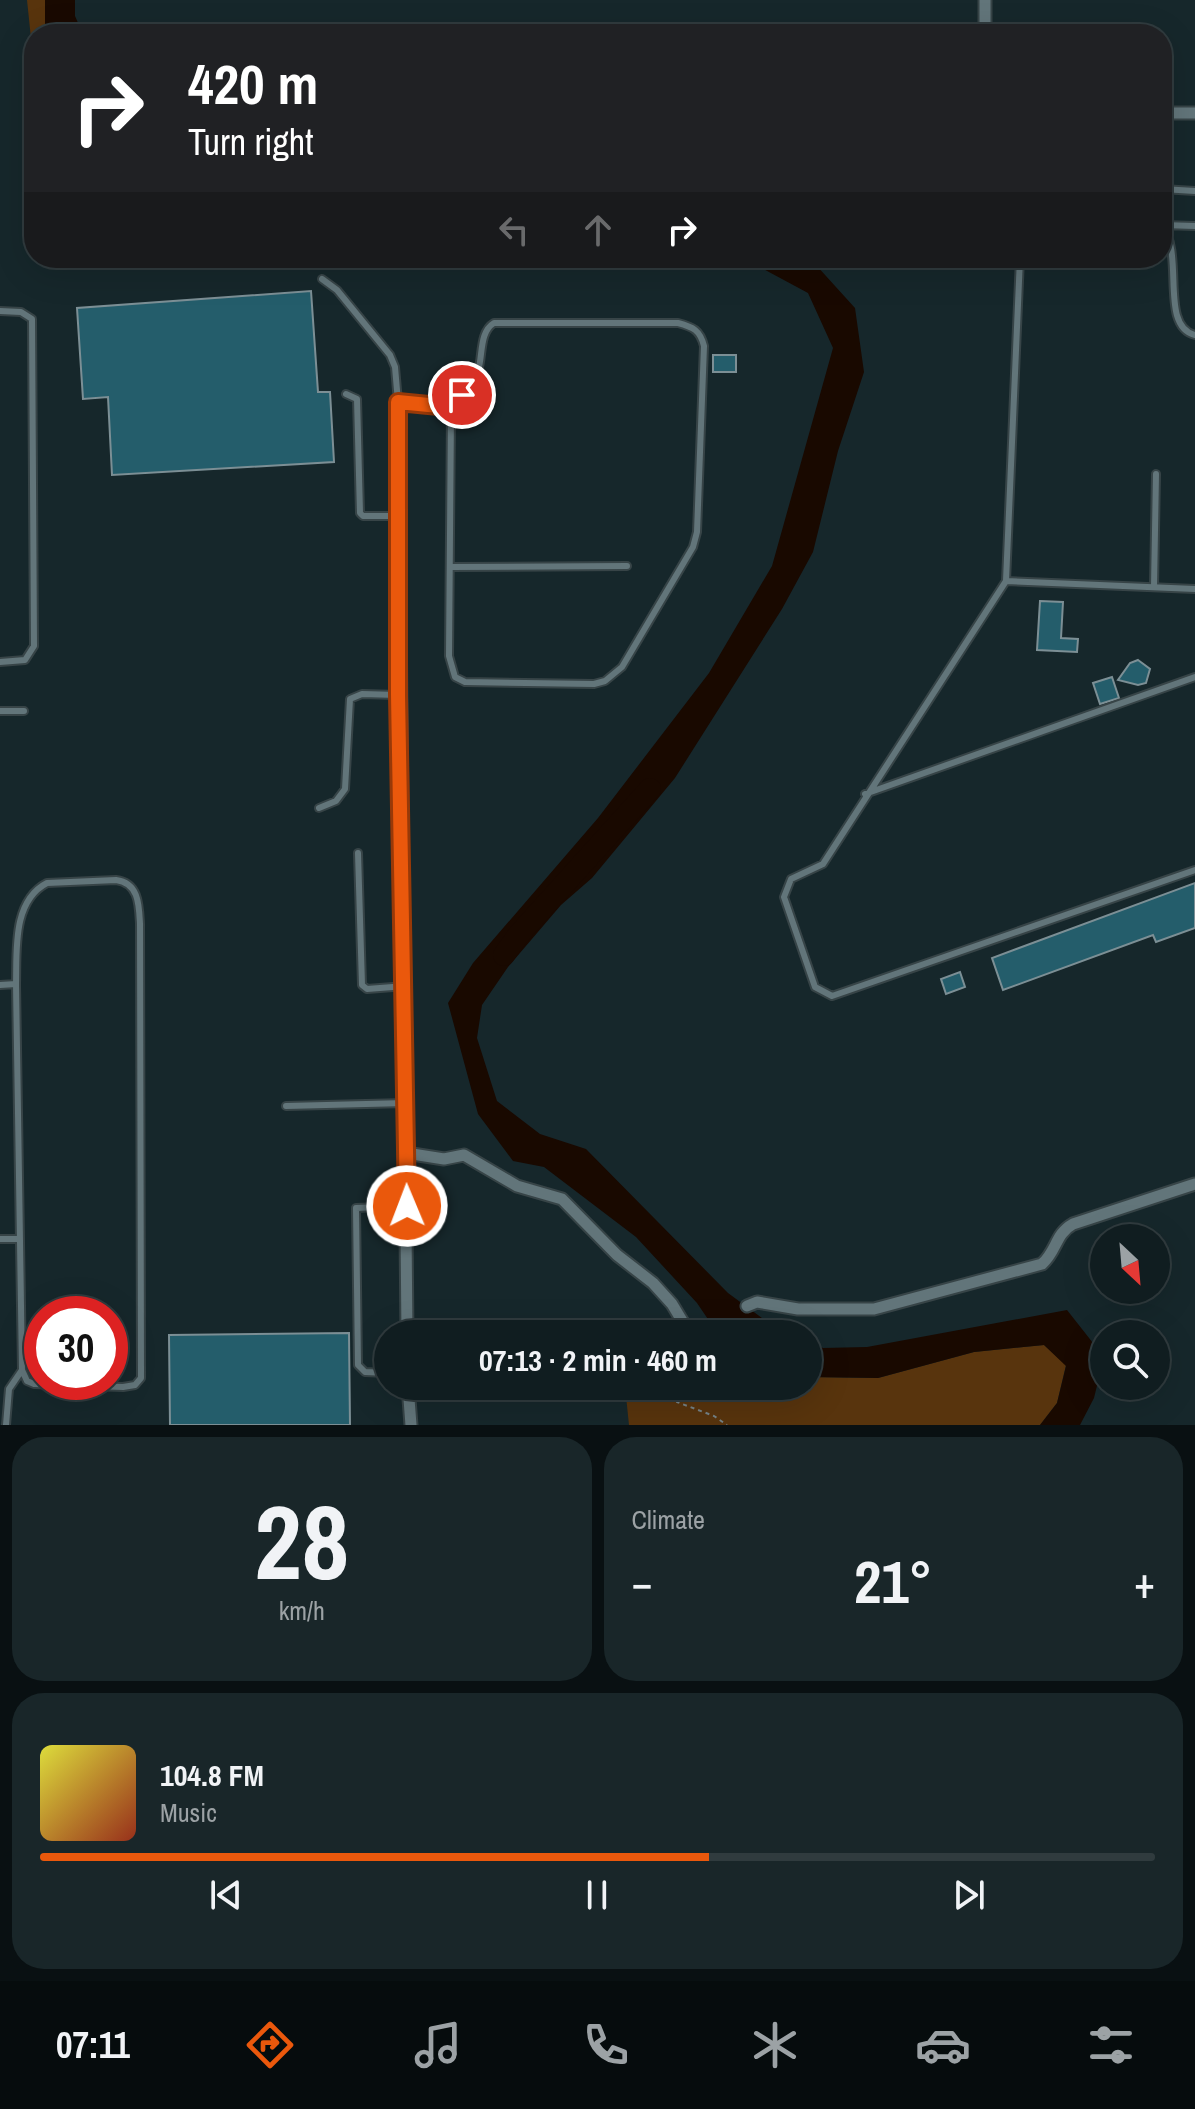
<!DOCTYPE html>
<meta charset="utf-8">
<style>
:root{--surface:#101d20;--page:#192629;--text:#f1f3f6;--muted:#9ca2a5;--line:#303b3e;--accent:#ea580c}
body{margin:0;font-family:"Archivo Narrow",sans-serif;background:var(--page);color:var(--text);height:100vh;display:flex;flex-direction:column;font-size:30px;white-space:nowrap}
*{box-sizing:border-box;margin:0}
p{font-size:26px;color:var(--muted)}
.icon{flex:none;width:44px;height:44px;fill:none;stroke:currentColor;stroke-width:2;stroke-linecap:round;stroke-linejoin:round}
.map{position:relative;height:1425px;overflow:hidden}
.drawer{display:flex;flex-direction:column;gap:12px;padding:12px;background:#091012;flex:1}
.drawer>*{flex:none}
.top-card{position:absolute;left:24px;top:24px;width:1148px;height:244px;border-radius:32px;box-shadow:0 8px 32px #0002,0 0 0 2px var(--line);background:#202124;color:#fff;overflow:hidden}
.needle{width:52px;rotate:154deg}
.fabs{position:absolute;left:1090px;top:1224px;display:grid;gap:16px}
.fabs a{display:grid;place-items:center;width:80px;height:80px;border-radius:50%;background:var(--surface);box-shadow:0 8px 32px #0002,0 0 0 2px var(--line);font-size:40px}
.speed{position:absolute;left:24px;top:1296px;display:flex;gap:16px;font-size:40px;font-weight:700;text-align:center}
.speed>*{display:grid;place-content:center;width:104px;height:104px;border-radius:50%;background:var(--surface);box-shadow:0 8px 32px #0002,0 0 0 2px var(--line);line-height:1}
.speed .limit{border:12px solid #d22;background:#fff;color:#111}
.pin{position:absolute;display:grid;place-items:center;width:68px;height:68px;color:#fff;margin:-34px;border:4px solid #fff;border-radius:50%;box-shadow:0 2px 8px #0007}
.me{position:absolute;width:88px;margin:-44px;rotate:359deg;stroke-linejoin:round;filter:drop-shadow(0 0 6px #0008)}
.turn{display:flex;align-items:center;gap:28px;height:168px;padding:0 32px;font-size:36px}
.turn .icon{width:104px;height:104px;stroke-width:2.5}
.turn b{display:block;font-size:56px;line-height:68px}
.lanes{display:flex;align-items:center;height:76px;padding:0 32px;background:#0003;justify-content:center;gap:40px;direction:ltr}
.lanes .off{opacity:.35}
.big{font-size:60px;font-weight:700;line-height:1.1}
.drawer .card{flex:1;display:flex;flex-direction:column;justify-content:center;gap:12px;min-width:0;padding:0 28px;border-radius:32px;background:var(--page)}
.drawer .dial{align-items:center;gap:0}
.dial b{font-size:104px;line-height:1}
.song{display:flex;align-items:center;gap:24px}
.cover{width:96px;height:96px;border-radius:12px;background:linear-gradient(135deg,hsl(60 70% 55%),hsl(10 70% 35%))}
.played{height:8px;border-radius:4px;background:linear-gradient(90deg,var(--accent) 60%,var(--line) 60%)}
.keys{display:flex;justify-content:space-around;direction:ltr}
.heat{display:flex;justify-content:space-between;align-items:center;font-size:44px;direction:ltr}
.drawer .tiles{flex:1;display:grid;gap:12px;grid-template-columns:1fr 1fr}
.card:last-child{grid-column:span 2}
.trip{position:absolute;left:374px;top:1320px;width:448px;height:80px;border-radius:40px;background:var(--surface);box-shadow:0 8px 32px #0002,0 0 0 2px var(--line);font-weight:700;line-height:80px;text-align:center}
.tabs{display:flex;height:128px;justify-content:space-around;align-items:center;background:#060c0d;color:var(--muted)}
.tabs .icon{width:56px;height:56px}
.tabs .current{color:var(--accent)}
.tabs b{font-size:36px;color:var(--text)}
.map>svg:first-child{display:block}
</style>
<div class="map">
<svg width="1195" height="1425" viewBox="0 0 1195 1425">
<rect width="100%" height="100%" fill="#16272b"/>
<path fill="#58340d" d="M27,0H45V34H34V67Z
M1044,1345L1066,1365L1057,1403L1040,1425H629L625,1386H808V1377L878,1378L974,1352Z"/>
<path fill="#190900" d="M45,0H75V16L83,34H45Z
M743,258H805L816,265L855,308L864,372L838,451L813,552L782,609L675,778L592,878L561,905L508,967L482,1005L477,1038L497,1101L540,1134L586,1149L728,1293L766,1321L793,1334H718L697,1303L636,1237L544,1167L513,1161L478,1114L448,1003L473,963L598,818L709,673L772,566L833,348L808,293Z
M1067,1310L1104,1357L1094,1398L1080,1425H1040L1057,1403L1066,1366L1044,1345L974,1352L878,1378L808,1377V1341L823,1348L867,1347Z"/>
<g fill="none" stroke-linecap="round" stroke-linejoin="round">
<path stroke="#190900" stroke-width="22" d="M504,955L520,933L650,789"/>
</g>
<path fill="#245d6b" stroke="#7c8f95" stroke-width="2" d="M311,291L318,392H330L334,462L112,475L108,397L83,399L77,308Z
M713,355H736V372H713Z
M1040,601L1063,602L1061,638L1078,639L1077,652L1037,650Z
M1138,660L1150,669L1146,683L1138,685L1118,680L1130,663Z
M1112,677L1119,698L1100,704L1093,683Z
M1195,883V928L1156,942L1153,935L1003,990L992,958Z
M960,972L965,987L946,994L941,979Z
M349,1333L350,1425H170L169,1335Z"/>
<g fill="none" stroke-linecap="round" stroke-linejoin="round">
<defs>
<path id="service" d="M1162,189L1195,191
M1162,225C1185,255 1159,326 1195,335
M1162,225L1195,226
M1020,258L1006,581L823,864L791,879L784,897L815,987L832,996L1195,870
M322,279L337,290L390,355L395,367L398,402L440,404L451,412L449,656L455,677L465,682L594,684L605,681L622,667L693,547L697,532L704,346C700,330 693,327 678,323H494C479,332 483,356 478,371C472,386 461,397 449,407
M0,311L21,312L32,319L34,646L25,660L0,662
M346,394L357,399L360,513L363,516H398
M451,567L627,566
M1006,581L1195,589
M1154,587L1156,474
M0,711H24
M865,794L1195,677
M319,808L336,801L345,789L350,699L362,694L398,695
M358,853L362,985L367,989L406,986
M116,880C139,883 139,905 140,924L141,1378L135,1385L123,1387L34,1384L27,1381L22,1370L16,984C17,951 12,901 47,883Z
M0,985L16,984
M286,1106L406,1103
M0,1239H20
M388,1373L365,1372L358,1365L356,1208L405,1206
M6,1425L9,1389L22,1370"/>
<path id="minor" d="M985,34V0
M1162,113H1195
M398,402L407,1334
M406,1153L444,1159L464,1155L517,1186L562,1199L617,1255L653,1283L672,1304L690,1334
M747,1306L757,1302L798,1309H874L1042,1264C1057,1251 1055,1234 1073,1224L1195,1184
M701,1334L712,1329
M408,1386L411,1425"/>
</defs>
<use href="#service" stroke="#374447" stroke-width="10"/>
<use href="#minor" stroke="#374447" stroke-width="15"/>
<path stroke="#758286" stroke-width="2" stroke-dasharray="4 4" stroke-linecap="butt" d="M670,1386L677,1402L714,1416L727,1425"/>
<use href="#service" stroke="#62757a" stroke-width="6"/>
<use href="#minor" stroke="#62757a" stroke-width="11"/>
</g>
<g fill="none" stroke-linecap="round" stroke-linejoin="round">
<defs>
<path id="route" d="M407,1206L398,695V402L449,407L462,395"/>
</defs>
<use href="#route" stroke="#983908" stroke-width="20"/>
<use href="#route" stroke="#ea580c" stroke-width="14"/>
</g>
</svg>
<div class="fabs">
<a><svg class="needle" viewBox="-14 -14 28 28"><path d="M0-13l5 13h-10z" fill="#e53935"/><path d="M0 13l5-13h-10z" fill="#9ca2a5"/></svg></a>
<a><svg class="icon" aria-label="search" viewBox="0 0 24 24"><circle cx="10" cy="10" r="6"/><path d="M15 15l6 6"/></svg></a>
</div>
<div class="speed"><div class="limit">30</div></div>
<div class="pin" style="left:462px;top:395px;background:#d93025"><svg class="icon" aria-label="arrive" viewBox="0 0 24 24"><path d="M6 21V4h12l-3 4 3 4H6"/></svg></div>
<svg class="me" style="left:407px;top:1206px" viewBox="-20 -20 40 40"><circle r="17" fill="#ea580c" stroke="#fff" stroke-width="3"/><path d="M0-11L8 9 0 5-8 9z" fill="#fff"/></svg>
<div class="trip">07:13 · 2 min · 460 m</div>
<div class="top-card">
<div class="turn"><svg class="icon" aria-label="right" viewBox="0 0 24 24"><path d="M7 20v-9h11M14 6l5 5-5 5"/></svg><div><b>420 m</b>Turn right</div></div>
<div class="lanes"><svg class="icon off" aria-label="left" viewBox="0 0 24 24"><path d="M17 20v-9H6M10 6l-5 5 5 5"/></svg><svg class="icon off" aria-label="ahead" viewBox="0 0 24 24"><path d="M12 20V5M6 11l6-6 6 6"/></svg><svg class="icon" aria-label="right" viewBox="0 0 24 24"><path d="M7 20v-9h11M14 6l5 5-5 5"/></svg></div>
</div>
</div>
<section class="drawer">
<div class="tiles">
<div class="card dial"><b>28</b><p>km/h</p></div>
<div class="card"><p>Climate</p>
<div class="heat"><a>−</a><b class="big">21°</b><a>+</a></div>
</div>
<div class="card">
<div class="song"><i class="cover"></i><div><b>104.8 FM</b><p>Music</p></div></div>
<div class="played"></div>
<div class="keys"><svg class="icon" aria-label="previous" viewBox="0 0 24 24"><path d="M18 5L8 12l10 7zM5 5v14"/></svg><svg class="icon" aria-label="pause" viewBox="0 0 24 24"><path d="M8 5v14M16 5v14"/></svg><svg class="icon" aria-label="next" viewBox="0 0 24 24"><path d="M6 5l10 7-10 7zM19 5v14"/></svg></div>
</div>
</div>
</section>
<nav class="tabs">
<b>07:11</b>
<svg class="icon current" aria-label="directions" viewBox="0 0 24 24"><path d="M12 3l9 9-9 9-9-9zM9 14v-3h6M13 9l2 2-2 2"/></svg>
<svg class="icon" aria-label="music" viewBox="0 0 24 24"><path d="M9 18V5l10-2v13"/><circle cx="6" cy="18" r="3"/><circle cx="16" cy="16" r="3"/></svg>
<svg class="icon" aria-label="phone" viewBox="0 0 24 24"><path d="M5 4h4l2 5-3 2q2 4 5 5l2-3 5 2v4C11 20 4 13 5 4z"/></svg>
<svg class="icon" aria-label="climate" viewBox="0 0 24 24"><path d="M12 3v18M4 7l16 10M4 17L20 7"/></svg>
<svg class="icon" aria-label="car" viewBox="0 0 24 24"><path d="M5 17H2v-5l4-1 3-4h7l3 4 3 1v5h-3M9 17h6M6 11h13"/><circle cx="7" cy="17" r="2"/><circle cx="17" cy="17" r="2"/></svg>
<svg class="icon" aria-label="filters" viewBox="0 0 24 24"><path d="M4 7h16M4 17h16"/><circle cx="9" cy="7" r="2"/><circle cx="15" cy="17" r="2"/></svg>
</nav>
